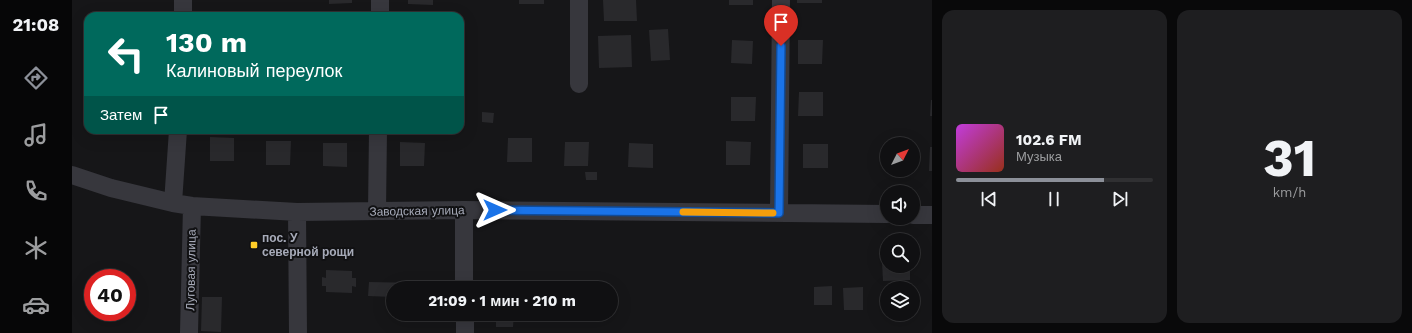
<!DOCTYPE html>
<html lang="ru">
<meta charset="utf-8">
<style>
:root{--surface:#101012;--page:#1e1e20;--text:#f1f3f6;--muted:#9c9d9f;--line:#303032;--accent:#8c9099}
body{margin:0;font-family:"Work Sans",sans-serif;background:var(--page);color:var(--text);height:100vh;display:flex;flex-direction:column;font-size:15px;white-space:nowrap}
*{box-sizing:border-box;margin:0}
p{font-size:13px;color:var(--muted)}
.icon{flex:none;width:22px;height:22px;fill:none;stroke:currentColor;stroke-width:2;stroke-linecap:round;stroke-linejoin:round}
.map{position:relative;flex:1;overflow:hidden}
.drawer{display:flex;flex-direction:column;gap:10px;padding:10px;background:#09090a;width:480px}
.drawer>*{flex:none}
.banner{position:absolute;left:12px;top:12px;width:380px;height:122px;border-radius:12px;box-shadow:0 4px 16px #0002,0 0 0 1px var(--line);background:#00695c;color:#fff;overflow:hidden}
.needle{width:26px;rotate:48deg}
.tools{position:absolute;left:808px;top:137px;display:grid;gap:8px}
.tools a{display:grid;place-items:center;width:40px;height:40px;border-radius:50%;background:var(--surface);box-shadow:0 4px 16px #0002,0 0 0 1px var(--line);font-size:20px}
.speed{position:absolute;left:12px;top:269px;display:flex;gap:8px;font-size:20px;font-weight:700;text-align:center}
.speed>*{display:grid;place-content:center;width:52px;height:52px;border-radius:50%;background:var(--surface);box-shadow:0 4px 16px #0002,0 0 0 1px var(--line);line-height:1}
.speed .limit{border:6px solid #d22;background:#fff;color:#111}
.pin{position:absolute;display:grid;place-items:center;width:34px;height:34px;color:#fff;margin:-41px -17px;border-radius:50% 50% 50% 0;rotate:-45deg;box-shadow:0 0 4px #0007}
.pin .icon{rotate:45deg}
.me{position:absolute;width:44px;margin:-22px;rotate:90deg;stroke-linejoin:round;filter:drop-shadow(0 0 3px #0008)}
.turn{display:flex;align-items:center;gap:14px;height:84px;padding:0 16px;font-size:18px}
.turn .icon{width:52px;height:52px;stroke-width:2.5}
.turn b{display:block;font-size:28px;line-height:34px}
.then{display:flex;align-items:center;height:38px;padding:0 16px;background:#0003;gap:8px;font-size:15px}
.drawer .card{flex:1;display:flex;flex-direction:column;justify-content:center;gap:6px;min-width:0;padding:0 14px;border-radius:12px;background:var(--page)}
.drawer .dial{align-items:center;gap:0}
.dial b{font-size:52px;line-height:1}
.song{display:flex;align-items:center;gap:12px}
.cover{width:48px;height:48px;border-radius:6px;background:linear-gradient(135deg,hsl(290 70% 55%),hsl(10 70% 35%))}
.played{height:4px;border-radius:2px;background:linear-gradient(90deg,var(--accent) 75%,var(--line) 75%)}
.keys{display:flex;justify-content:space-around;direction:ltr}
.drawer .tiles{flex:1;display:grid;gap:10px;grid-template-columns:repeat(2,1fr)}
.trip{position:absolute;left:314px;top:281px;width:232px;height:40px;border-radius:20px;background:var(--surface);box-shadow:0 4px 16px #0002,0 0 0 1px var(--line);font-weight:700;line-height:40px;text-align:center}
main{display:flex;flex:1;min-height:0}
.menu{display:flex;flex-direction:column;width:72px;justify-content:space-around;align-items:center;background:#060607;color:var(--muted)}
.menu .icon{width:28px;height:28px}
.menu .on{color:var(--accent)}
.menu b{font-size:18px;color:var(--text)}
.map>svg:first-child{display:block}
</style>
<main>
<nav class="menu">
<b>21:08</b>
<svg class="icon on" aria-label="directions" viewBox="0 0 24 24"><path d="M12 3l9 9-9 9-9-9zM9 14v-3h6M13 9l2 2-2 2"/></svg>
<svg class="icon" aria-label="music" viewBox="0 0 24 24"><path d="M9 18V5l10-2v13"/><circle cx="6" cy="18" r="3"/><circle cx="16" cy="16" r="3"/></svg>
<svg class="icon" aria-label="phone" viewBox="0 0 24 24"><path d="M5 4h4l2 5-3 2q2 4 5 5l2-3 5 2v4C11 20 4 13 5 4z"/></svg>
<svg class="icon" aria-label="climate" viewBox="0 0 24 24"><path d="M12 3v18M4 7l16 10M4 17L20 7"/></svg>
<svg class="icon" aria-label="car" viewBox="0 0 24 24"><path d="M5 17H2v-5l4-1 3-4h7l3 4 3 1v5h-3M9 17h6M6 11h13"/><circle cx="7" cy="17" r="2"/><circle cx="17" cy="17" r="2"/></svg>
</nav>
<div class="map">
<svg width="860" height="333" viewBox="0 0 860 333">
<rect width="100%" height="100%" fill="#161618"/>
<path fill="#29292c" d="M257,0H280V3L257,4Z
M336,0H361V5L336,4Z
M447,0H472V4H447Z
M531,0H564L565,21H532Z
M657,0H681V5H657Z
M725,0H750V3H725Z
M596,29L598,60L579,61L577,30Z
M559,35L560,67L527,68L526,36Z
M660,40L681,41L680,64L659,63Z
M726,40H751L750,64H726Z
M727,92H751V116H726Z
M659,97H684L683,121H659Z
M859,100H860V116H858Z
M410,112L422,113L421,123L410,122Z
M138,137L162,138V161H138Z
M436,138H460V162H435Z
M194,141H219L218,165H194Z
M654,141L679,142L678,165H654Z
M328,142L353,143L352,166H328Z
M493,142H517L516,166H492Z
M251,143H275V167L251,166Z
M557,143L581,144V168L556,167Z
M731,144H756V168H731Z
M858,147H860V171H857Z
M513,172H525V180H514Z
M815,261V266H838V280L811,281L810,262Z
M254,270L280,271V278H284V287L280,286V293L254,292V286H250V277L254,278Z
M297,282L348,283V288H321V297L296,296Z
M760,286V305H742V287Z
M791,287V310H772L771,288Z
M130,297H150L149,332L129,331Z
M343,314H367V317L343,316Z
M424,314H442L441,327H424Z"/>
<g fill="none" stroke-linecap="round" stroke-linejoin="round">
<path stroke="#37373d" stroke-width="18" d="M507,0V84
M111,16V0
M308,16V0
M0,175L39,188L101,203L120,206L225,212L392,210L815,214
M101,203L106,130
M392,210V288
M305,211L306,130
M225,212L226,333
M707,213L709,0
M841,215H860
M393,314V333
M117,333L120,206"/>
</g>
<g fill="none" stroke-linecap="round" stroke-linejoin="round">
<defs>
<path id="route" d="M423,210L707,213L709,46"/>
</defs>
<use href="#route" stroke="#114b97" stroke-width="10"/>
<use href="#route" stroke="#1a73e8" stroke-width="7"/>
<path stroke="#f59e0b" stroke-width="7" d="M611,212L701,213"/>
</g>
<rect fill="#ffcc27" stroke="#111113" stroke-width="1.5" x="178" y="241" width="8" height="8" rx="2"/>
<g text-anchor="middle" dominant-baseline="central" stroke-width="4" stroke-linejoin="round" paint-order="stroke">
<g font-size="12" fill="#a7abb9" stroke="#111113">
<text transform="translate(345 211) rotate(-1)">Заводская улица</text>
<text transform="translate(119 270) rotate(-89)">Луговая улица</text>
</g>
<g font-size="12" font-weight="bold" fill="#a7abb9" stroke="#111113" text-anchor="start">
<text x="190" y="238">пос. У<tspan x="190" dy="14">северной рощи</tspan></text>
</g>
</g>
</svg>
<div class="tools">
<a><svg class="needle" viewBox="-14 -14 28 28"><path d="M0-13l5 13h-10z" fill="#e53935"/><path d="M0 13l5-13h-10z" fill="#9c9d9f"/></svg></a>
<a><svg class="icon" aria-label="sound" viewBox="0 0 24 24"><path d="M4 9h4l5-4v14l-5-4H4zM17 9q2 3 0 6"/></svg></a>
<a><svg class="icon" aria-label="search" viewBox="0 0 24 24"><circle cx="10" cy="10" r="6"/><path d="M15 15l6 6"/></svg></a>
<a><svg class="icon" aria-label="layers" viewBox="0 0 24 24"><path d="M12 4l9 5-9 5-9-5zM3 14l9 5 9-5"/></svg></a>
</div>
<div class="speed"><div class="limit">40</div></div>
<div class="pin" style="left:709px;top:46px;background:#d93025"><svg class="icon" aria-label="arrive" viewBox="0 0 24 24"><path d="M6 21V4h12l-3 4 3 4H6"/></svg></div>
<svg class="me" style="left:423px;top:210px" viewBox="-20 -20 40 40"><path d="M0-17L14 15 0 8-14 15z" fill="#1a73e8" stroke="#fff" stroke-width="4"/></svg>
<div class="trip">21:09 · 1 мин · 210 m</div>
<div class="banner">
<div class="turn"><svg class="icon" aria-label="left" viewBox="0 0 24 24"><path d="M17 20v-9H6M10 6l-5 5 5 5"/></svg><div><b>130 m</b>Калиновый переулок</div></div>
<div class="then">Затем<svg class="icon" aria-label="arrive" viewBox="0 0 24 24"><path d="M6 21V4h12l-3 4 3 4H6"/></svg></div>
</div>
</div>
<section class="drawer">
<div class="tiles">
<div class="card">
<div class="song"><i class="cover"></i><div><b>102.6 FM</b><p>Музыка</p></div></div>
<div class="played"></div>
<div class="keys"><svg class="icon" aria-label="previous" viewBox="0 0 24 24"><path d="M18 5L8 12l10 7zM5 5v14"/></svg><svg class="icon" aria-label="pause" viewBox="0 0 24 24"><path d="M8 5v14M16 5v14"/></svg><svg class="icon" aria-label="next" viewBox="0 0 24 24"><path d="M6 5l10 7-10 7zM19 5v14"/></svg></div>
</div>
<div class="card dial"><b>31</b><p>km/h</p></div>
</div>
</section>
</main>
